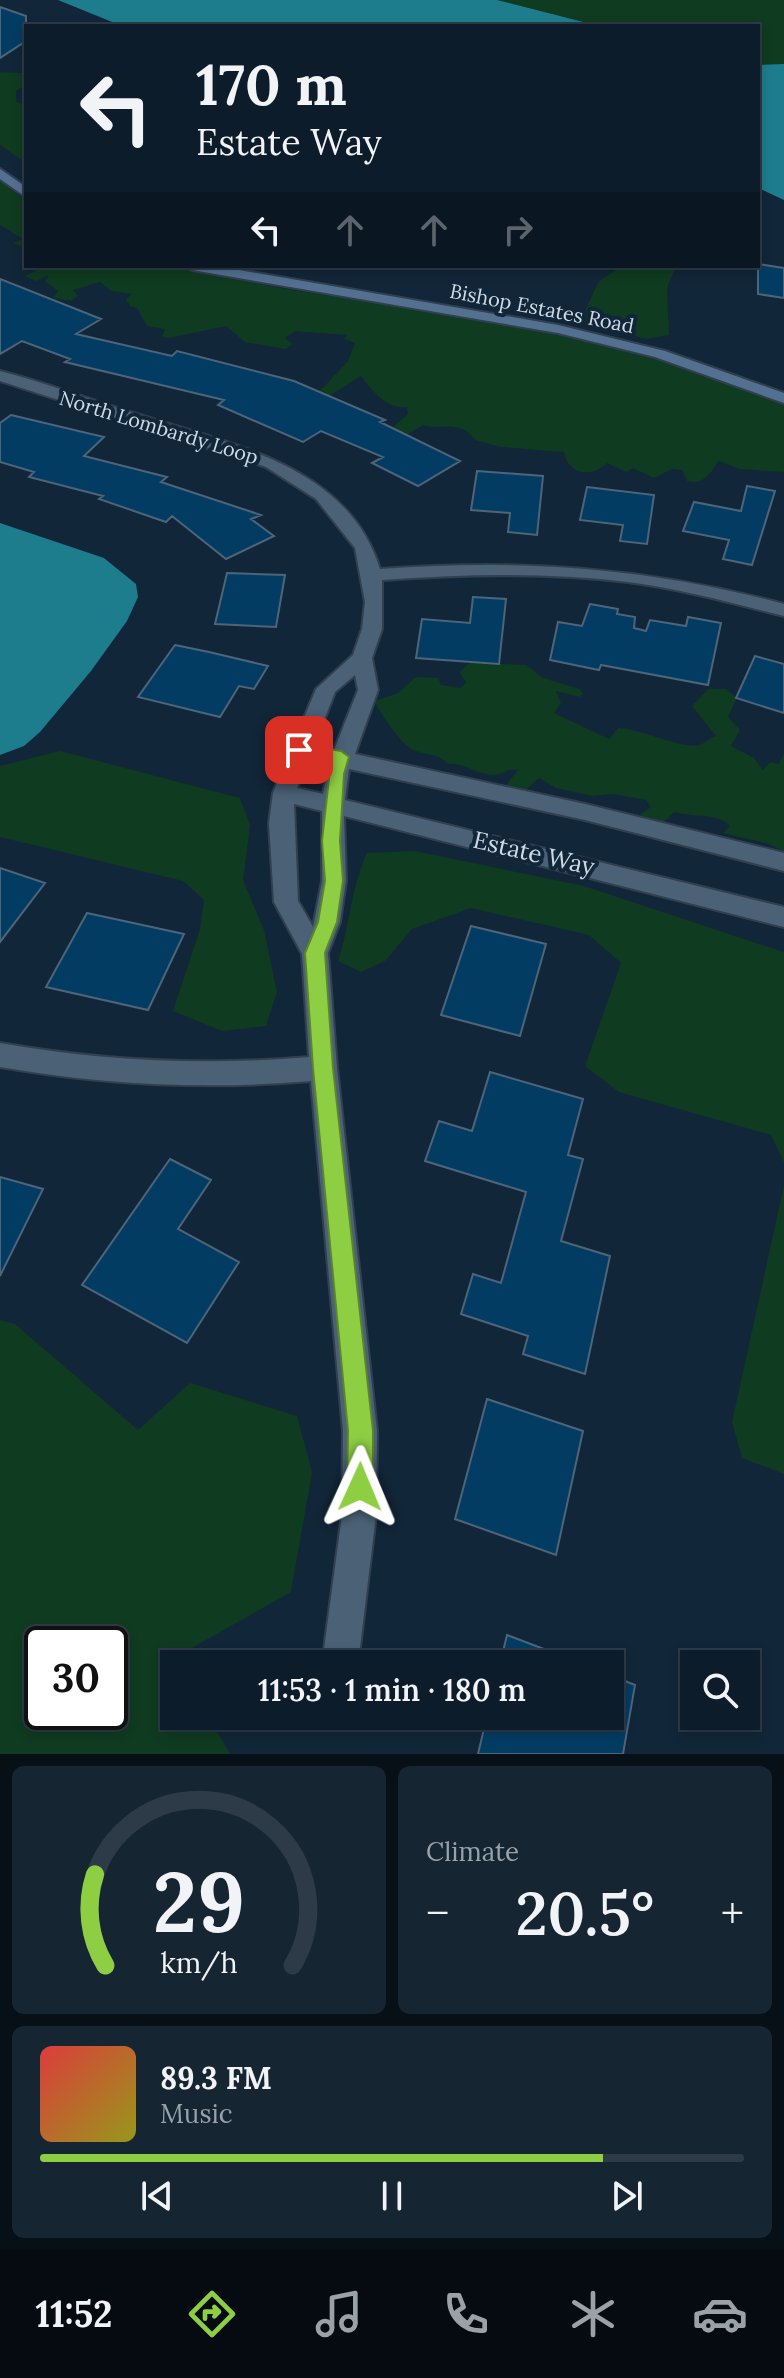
<!DOCTYPE html>
<meta charset="utf-8">
<style>
:root{--surface:#0d1c2a;--page:#162532;--text:#f1f3f6;--muted:#9aa1a8;--line:#2d3a47;--accent:#8ece43}
body{margin:0;font-family:Lora,serif;background:var(--page);color:var(--text);height:100vh;display:flex;flex-direction:column;font-size:30px;white-space:nowrap}
*{box-sizing:border-box;margin:0}
p{font-size:26px;color:var(--muted)}
.icon{flex:none;width:44px;height:44px;fill:none;stroke:currentColor;stroke-width:2;stroke-linecap:round;stroke-linejoin:round}
.map{position:relative;height:1754px;overflow:hidden}
.side{display:flex;flex-direction:column;gap:12px;padding:12px;background:#070f17;flex:1}
.side>*{flex:none}
.top-card{position:absolute;left:24px;top:24px;width:736px;height:244px;border-radius:0px;box-shadow:0 4px 12px #0003,0 0 0 2px var(--line);background:#0d1c2a;color:var(--text);overflow:hidden}
.fabs{position:absolute;left:680px;top:1650px;display:grid;gap:16px}
.fabs a{display:grid;place-items:center;width:80px;height:80px;border-radius:0px;background:var(--surface);box-shadow:0 4px 12px #0003,0 0 0 2px var(--line);font-size:40px}
.speed{position:absolute;left:24px;top:1626px;display:flex;gap:16px;font-size:40px;font-weight:700;text-align:center}
.speed>*{display:grid;place-content:center;width:104px;height:104px;border-radius:50%;background:var(--surface);box-shadow:0 4px 12px #0003,0 0 0 2px var(--line);line-height:1}
.speed .limit{border:4px solid #111;border-radius:12px;background:#fff;color:#111}
.pin{position:absolute;display:grid;place-items:center;width:68px;height:68px;color:#fff;margin:-34px;border-radius:16px;box-shadow:0 4px 12px #0006}
.me{position:absolute;width:88px;margin:-44px;rotate:1deg;stroke-linejoin:round;filter:drop-shadow(0 0 6px #0008)}
.turn{display:flex;align-items:center;gap:28px;height:168px;padding:0 40px;font-size:36px}
.turn .icon{width:104px;height:104px;stroke-width:2.5}
.turn b{display:block;font-size:56px;line-height:68px}
.lanes{display:flex;align-items:center;height:76px;padding:0 40px;background:#0003;justify-content:center;gap:40px;direction:ltr}
.lanes .off{opacity:.35}
.big{font-size:60px;font-weight:600;line-height:1.1}
.side .tile{flex:1;display:flex;flex-direction:column;justify-content:center;gap:12px;min-width:0;padding:0 28px;border-radius:12px;background:var(--page)}
.side .dial{align-items:center;gap:0}
.dial svg{height:208px;overflow:visible;fill:none;stroke:var(--line);stroke-width:7;stroke-linecap:round;text-anchor:middle}
.dial text{fill:var(--text);stroke:none}
.song{display:flex;align-items:center;gap:24px}
.cover{width:96px;height:96px;border-radius:12px;background:linear-gradient(135deg,hsl(0 70% 55%),hsl(60 70% 35%))}
.played{height:8px;border-radius:4px;background:linear-gradient(90deg,var(--accent) 80%,var(--line) 80%)}
.keys{display:flex;justify-content:space-around;direction:ltr}
.heat{display:flex;justify-content:space-between;align-items:center;font-size:44px;direction:ltr}
.side .tiles{flex:1;display:grid;gap:12px;grid-template-columns:1fr 1fr}
.tile:last-child{grid-column:span 2}
.trip{position:absolute;left:160px;top:1650px;width:464px;height:80px;border-radius:0px;background:var(--surface);box-shadow:0 4px 12px #0003,0 0 0 2px var(--line);font-weight:600;line-height:80px;text-align:center}
.menu{display:flex;height:128px;justify-content:space-around;align-items:center;background:#050b11;color:var(--muted)}
.menu .icon{width:56px;height:56px}
.menu .active{color:var(--accent)}
.menu b{font-size:36px;color:var(--text)}
.map>svg:first-child{display:block}
</style>
<div class="map">
<svg width="784" height="1754" viewBox="0 0 784 1754">
<rect width="100%" height="100%" fill="#112638"/>
<path fill="#0f3b20" fill-rule="evenodd" d="M488,0H784V64L758,65V26H599Z
M0,72L26,73V85L16,91V102L26,104V163L0,145Z
M0,181L26,201V248L13,243L23,239L0,225Z
M45,266H168L292,290L472,317L574,337L677,365L784,404V472L740,469L719,461C710,473 704,486 687,481L682,470L672,469L654,478L633,468L626,472L607,463C592,478 568,475 564,452L501,447L475,440C460,418 439,431 423,425L403,437L390,430L408,414L407,407C385,409 373,391 361,376L329,396L318,393L348,361L355,343L344,339L347,335L295,331L285,338L292,344L286,349L245,342L226,326L169,338L162,336L165,329L147,326L137,308L130,306L126,299L132,294L111,291L100,282L73,290L78,296L71,301L53,298L58,291L45,281L49,275L36,281L25,276Z
M623,266H676L667,288L669,335L646,339L580,321L599,281Z
M471,662L526,665L543,678L580,689L583,693L580,697L556,691L561,703L554,713L609,739L618,728C638,728 684,750 700,745C707,742 709,738 716,736L692,706L708,689H726L737,698L728,717L740,730L731,746L754,758L763,770L770,762L779,764L784,753V852L769,844L723,833L730,826C716,812 694,818 674,812L664,822L639,815L651,807L646,800L613,794L593,796L556,788L539,778L526,790L506,785L518,770C508,768 508,772 499,774C481,779 466,762 448,764C436,752 427,756 413,750C404,747 376,709 375,701L398,693L416,677L438,678L441,685L461,688L466,682L459,672Z
M60,751L240,798L250,825L243,880L264,930L277,992L266,1026L222,1031L173,1011L200,929L204,900L183,881L0,837V766Z
M415,851L584,886L784,952V1163L771,1135L619,1092L585,1066L621,963L589,935L471,908L412,929L385,961L361,972L338,961C350,925 351,888 367,853Z
M784,1185V1474L742,1458L732,1422Z
M0,1320L15,1324L138,1430L190,1383L297,1416L312,1472L291,1592L174,1658L177,1664H174V1716H208L230,1754H0ZM42,1644H110V1712H42Z"/>
<path fill="#1d7d8d" d="M58,0H497L599,26H122Z
M784,64V200L758,188V65Z
M0,523L104,558L136,584L138,597L127,621L91,671L40,732L24,746L0,755Z"/>
<path fill="#033c63" stroke="#4e6479" stroke-width="2" d="M0,7L26,16V41L0,58Z
M758,264L784,268V298L758,294Z
M0,279L101,319L76,334L172,356L177,351L294,381L385,420L380,422L460,461L418,486L372,463L383,457L321,431L303,442L218,405L224,400L65,362L70,359L22,341L0,354Z
M11,415L104,437L84,456L167,477L161,482L261,515L251,519L274,536L226,559L172,516L166,522L99,499L103,496L29,477L34,472L0,462V423Z
M477,471L543,476L537,535L508,532L510,513L471,510Z
M747,486L775,491L752,565L723,559L729,540L683,531L694,502L741,511Z
M587,487L654,495L647,544L620,541L623,525L580,520Z
M227,573L285,575L276,627L215,624Z
M473,597L506,599L499,664L416,658L422,619L470,623Z
M590,604L618,609L617,614L635,617L634,628L646,631L650,620L686,626L688,617L721,623L708,685L601,665L599,670L550,660L558,622L582,626Z
M175,645L209,652L268,666L254,689L239,686L220,717L138,697Z
M755,656L784,664V713L736,698Z
M0,868L45,883L0,942Z
M87,913L184,934L148,1010L46,987Z
M471,926L546,944L520,1036L441,1015Z
M490,1072L583,1099L568,1155L583,1159L561,1241L610,1256L585,1374L523,1354L528,1336L461,1314L473,1274L501,1283L526,1192L425,1161L439,1121L472,1131Z
M170,1159L211,1180L178,1229L239,1262L187,1343L82,1285Z
M0,1177L43,1189L0,1276Z
M487,1399L583,1431L556,1555L455,1519Z
M507,1635L578,1662V1664H500Z
M610,1675L635,1685L623,1754H478L487,1716H610Z"/>
<g fill="none" stroke-linecap="round" stroke-linejoin="round">
<defs>
<path id="street" d="M0,371C47,383 93,401 140,415C230,444 348,465 380,569C522,559 646,567 784,604V616C732,603 681,589 628,582C546,572 464,574 382,580V629L372,658L378,690L355,754L585,804L784,853V871L585,820L349,769L345,800L784,907V927L344,816L346,881L340,922L328,953L337,1068L377,1431L376,1515L358,1664H322L342,1515L343,1431L311,1081C206,1090 104,1085 0,1067V1043C103,1061 204,1066 309,1057L302,954L274,902L269,823L273,793L316,689L353,655L362,629L365,602L355,548L316,499L266,467L0,381ZM355,675L358,690L334,750L314,746L335,692ZM308,760L329,764L323,794L297,788ZM294,804L322,811V881L313,927L298,901Z"/>
<path id="secondary" d="M0,169L26,187V197L0,179Z
M185,266H216L558,325L665,351L784,393V403L655,357L558,333L192,270Z"/>
</defs>
<use href="#street" stroke="#313f4f" stroke-width="4"/>
<use href="#secondary" stroke="#313f4f" stroke-width="4"/>
<use href="#street" fill="#4a6176" fill-rule="evenodd"/>
<use href="#secondary" fill="#537091" fill-rule="evenodd"/>
</g>
<path fill="#8ece43" stroke="#5c862c" stroke-width="2" d="M299,744L341,751L349,757L344,774L340,841L343,881L337,922L325,953L333,1068L373,1431V1487L369,1496L360,1500L350,1496L347,1487L348,1431L313,1068L305,953L318,922L325,881L322,841L331,761L293,754V746Z"/>
<g text-anchor="middle" dominant-baseline="central" stroke-width="8" stroke-linejoin="round" paint-order="stroke">
<g font-size="20" fill="#cddae6" stroke="#112638">
<text transform="translate(542 308) rotate(11)">Bishop Estates Road</text>
<text transform="translate(159 427) rotate(17)">North Lombardy Loop</text>
</g>
<g font-size="24" fill="#cddae6" stroke="#112638">
<text transform="translate(534 853) rotate(13)">Estate Way</text>
</g>
</g>
</svg>
<div class="fabs">
<a><svg class="icon" aria-label="search" viewBox="0 0 24 24"><circle cx="10" cy="10" r="6"/><path d="M15 15l6 6"/></svg></a>
</div>
<div class="speed"><div class="limit">30</div></div>
<div class="pin" style="left:299px;top:750px;background:#d93025"><svg class="icon" aria-label="arrive" viewBox="0 0 24 24"><path d="M6 21V4h12l-3 4 3 4H6"/></svg></div>
<svg class="me" style="left:360px;top:1487px" viewBox="-20 -20 40 40"><path d="M0-17L14 15 0 8-14 15z" fill="#8ece43" stroke="#fff" stroke-width="4"/></svg>
<div class="trip">11:53 · 1 min · 180 m</div>
<div class="top-card">
<div class="turn"><svg class="icon" aria-label="left" viewBox="0 0 24 24"><path d="M17 20v-9H6M10 6l-5 5 5 5"/></svg><div><b>170 m</b>Estate Way</div></div>
<div class="lanes"><svg class="icon" aria-label="left" viewBox="0 0 24 24"><path d="M17 20v-9H6M10 6l-5 5 5 5"/></svg><svg class="icon off" aria-label="ahead" viewBox="0 0 24 24"><path d="M12 20V5M6 11l6-6 6 6"/></svg><svg class="icon off" aria-label="ahead" viewBox="0 0 24 24"><path d="M12 20V5M6 11l6-6 6 6"/></svg><svg class="icon off" aria-label="right" viewBox="0 0 24 24"><path d="M7 20v-9h11M14 6l5 5-5 5"/></svg></div>
</div>
</div>
<section class="side">
<div class="tiles">
<div class="tile dial"><svg viewBox="0 0 100 80">
<path d="M14 69A42 42 0 1 1 86 69"/>
<path d="M14 69A42 42 0 0 1 10 34" stroke="#8ece43"/>
<text x="50" y="56" font-size="32" font-weight="700">29</text>
<text x="50" y="72" font-size="11">km/h</text>
</svg></div>
<div class="tile"><p>Climate</p>
<div class="heat"><a>−</a><b class="big">20.5°</b><a>+</a></div>
</div>
<div class="tile">
<div class="song"><i class="cover"></i><div><b>89.3 FM</b><p>Music</p></div></div>
<div class="played"></div>
<div class="keys"><svg class="icon" aria-label="previous" viewBox="0 0 24 24"><path d="M18 5L8 12l10 7zM5 5v14"/></svg><svg class="icon" aria-label="pause" viewBox="0 0 24 24"><path d="M8 5v14M16 5v14"/></svg><svg class="icon" aria-label="next" viewBox="0 0 24 24"><path d="M6 5l10 7-10 7zM19 5v14"/></svg></div>
</div>
</div>
</section>
<nav class="menu">
<b>11:52</b>
<svg class="icon active" aria-label="directions" viewBox="0 0 24 24"><path d="M12 3l9 9-9 9-9-9zM9 14v-3h6M13 9l2 2-2 2"/></svg>
<svg class="icon" aria-label="music" viewBox="0 0 24 24"><path d="M9 18V5l10-2v13"/><circle cx="6" cy="18" r="3"/><circle cx="16" cy="16" r="3"/></svg>
<svg class="icon" aria-label="phone" viewBox="0 0 24 24"><path d="M5 4h4l2 5-3 2q2 4 5 5l2-3 5 2v4C11 20 4 13 5 4z"/></svg>
<svg class="icon" aria-label="climate" viewBox="0 0 24 24"><path d="M12 3v18M4 7l16 10M4 17L20 7"/></svg>
<svg class="icon" aria-label="car" viewBox="0 0 24 24"><path d="M5 17H2v-5l4-1 3-4h7l3 4 3 1v5h-3M9 17h6M6 11h13"/><circle cx="7" cy="17" r="2"/><circle cx="17" cy="17" r="2"/></svg>
</nav>
